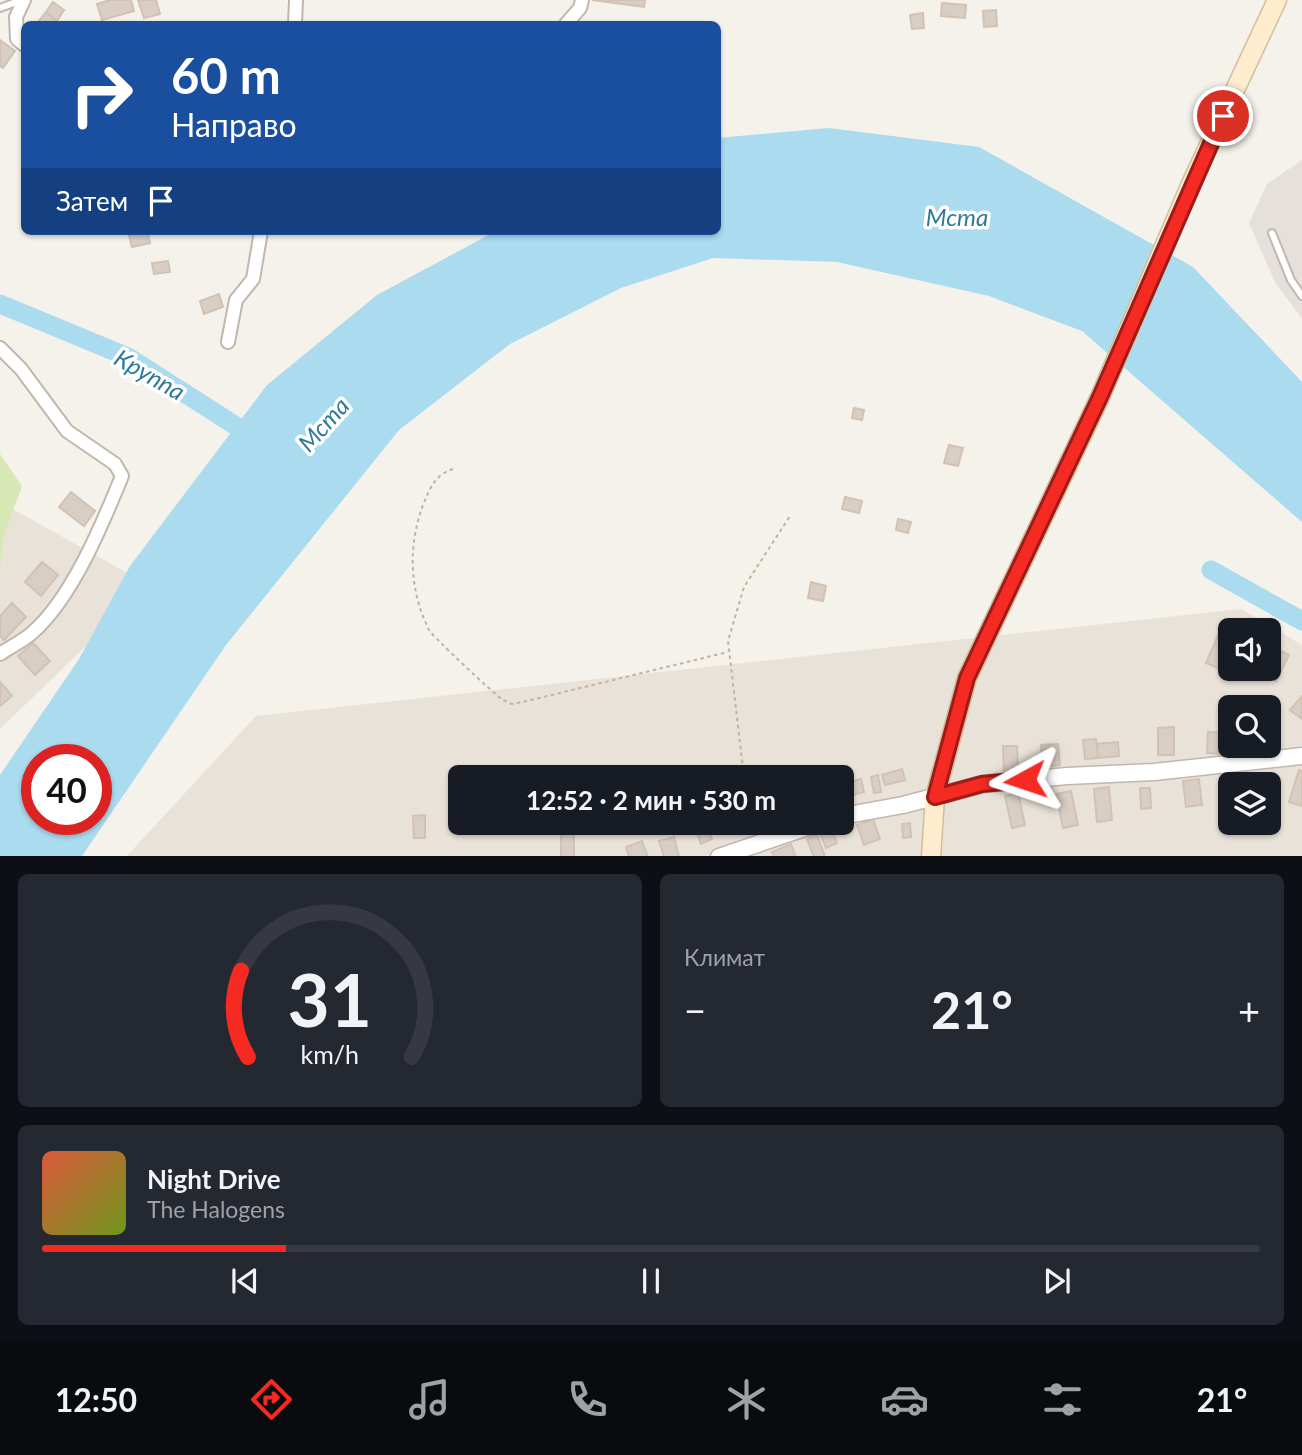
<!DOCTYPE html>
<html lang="ru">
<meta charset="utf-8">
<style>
:root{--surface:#171b24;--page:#242831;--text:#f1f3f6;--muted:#9ea1a6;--line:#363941;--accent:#f42a23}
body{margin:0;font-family:Lato,sans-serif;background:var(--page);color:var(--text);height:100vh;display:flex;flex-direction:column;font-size:26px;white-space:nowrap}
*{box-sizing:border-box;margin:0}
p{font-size:23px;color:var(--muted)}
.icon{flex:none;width:38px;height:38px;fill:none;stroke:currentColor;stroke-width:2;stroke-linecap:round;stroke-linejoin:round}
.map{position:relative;height:856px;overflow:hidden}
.sheet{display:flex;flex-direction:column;gap:18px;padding:18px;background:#0d0f14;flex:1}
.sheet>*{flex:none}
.hud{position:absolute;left:21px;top:21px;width:700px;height:214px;border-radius:10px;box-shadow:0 2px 5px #0004;background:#1a4fa0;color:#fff;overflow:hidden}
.buttons{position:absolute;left:1218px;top:618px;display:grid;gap:14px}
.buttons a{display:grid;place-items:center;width:63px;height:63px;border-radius:10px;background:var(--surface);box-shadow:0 2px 5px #0004;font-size:35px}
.speed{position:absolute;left:21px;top:744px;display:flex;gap:14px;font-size:35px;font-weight:700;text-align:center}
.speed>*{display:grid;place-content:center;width:91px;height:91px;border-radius:50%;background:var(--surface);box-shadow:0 2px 5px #0004;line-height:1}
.speed .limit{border:10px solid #d22;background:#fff;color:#111}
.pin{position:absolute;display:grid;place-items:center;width:60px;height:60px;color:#fff;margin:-30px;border:4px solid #fff;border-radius:50%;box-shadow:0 2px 7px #0007}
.me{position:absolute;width:77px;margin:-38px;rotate:265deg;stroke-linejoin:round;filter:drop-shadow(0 0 5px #0008)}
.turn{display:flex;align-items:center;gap:24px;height:147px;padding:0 35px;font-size:32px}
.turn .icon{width:91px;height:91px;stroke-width:2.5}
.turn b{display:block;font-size:49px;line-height:60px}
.then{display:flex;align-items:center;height:66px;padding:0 35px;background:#0003;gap:14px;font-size:26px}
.big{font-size:52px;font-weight:700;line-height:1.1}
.sheet .widget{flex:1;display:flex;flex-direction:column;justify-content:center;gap:10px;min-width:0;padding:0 24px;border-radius:10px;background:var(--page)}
.sheet .dial{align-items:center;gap:0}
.dial svg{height:182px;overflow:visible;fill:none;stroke:var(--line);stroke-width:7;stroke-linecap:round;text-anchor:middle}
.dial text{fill:var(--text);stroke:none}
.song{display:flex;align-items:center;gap:21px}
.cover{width:84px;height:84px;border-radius:10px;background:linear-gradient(135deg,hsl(10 70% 55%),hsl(80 70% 35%))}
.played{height:7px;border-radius:4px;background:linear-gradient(90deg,var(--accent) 20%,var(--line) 20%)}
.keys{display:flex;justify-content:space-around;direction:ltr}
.heat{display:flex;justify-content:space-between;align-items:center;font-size:38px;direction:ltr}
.sheet .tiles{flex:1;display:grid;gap:18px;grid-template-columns:1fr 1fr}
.widget:last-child{grid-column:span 2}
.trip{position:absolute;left:448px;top:765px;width:406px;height:70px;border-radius:10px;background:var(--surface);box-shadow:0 2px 5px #0004;font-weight:700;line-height:70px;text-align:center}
.dock{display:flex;height:112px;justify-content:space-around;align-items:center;background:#090b0e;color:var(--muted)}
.dock .icon{width:49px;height:49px}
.dock .current{color:var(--accent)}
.dock b{font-size:32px;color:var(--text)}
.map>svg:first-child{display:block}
</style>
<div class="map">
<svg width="1302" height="857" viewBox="0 0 1302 857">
<rect width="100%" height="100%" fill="#f5f1eb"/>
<path fill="#e9e2d9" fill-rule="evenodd" d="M0,502L149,585L0,729Z
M1241,609L1302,645V856L126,857L256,716ZM1230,630H1269V668H1230ZM1230,707H1269V746H1230ZM460,777H842V822H460ZM1230,784H1269V822H1230Z"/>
<path fill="#e5e0dc" d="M1302,160V319L1275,282L1249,223L1267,184Z"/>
<path fill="#d7e8b5" d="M0,454L22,486L4,535L0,569Z"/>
<path fill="#aadbef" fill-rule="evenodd" d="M829,128L979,147L1193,267L1302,382V522L1082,331L989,296L837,262L713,258L621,288L510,344L399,430L226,645L82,856H0V775L79,659L130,566L267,385L377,295L496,231H718V138ZM37,760H96V819H37Z"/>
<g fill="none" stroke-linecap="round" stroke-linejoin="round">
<path stroke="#aadbef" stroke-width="19" d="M0,304L128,357L258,440
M1211,570L1302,621"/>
</g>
<path fill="#d9cec4" stroke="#d1c2b4" stroke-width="2" d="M110,0H131L134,11L102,20L97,4Z
M138,0H156L160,14L144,18Z
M592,0H645L644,7Z
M53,2L64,10L57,21L46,12Z
M942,3L966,5L965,18L941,16Z
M996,10L997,26L984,27L983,11Z
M46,12L57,21L54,24L38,22Z
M923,13L924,28L912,29L910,15Z
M0,40L15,51L3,68L0,66Z
M147,231L150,243L132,247L129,235Z
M168,261L170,272L154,274L152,263Z
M219,294L223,307L204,314L200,301Z
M854,408L864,410L862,420L852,418Z
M949,445L963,448L958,466L944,463Z
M71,492L95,511L84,526L59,507Z
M845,497L862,501L859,513L842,509Z
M898,519L911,522L908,533L896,530Z
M42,562L58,575L41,596L25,582Z
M811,582L826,586L823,601L808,598Z
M12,603L26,617L4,640L0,636V616Z
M1219,633L1230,638V651L1222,670L1206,663Z
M33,643L50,661L35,675L18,656Z
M1275,648L1289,655L1276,681L1262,675L1269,668Z
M0,682L12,696L0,706Z
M1302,696V719L1290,710Z
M1174,727V755H1158V728Z
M1208,732L1230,733L1229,744L1223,743L1222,754L1207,753Z
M1096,739L1098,758L1085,759L1083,740Z
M1118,742L1119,756L1098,758L1097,744Z
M1058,744L1060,765L1043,767L1041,745Z
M1003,746H1017L1018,770L1004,771Z
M902,769L905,780L885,785L882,775Z
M1299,770L1302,771V806L1289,802Z
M878,775L881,792L874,793L871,777Z
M1233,777L1234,784H1230V793L1226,794L1223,778Z
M861,779L864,792L844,797L842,784Z
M1199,779L1202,805L1186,807L1183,781Z
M1109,787L1112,820L1097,822L1094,789Z
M1140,788H1150L1151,808L1141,809Z
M1071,791L1078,825L1063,828L1056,794Z
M1018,793L1025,825L1012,828L1005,796Z
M425,815V838H414L413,816Z
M873,819L880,839L864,845L857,825Z
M693,822H705L712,839L701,844Z
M728,822H744L745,825L732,831Z
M910,823L911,837L903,838L902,824Z
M831,828L837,843L826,848L820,833Z
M561,833H574V857H561Z
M817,835L825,857H814L807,839Z
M674,837L679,857H664L659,841Z
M642,841L648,857H629L626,847Z
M791,844L796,857H774L772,852Z"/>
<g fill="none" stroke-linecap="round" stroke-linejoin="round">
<defs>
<path id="service" d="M0,8L22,0
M1272,233L1291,280L1302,296"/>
<path id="minor" d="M24,0L16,17L17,39L24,45
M295,24L296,0
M566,24L580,8L582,0
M228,342L236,300L253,279L261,231
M0,348L21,369L67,431L115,464L122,476C102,525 72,598 32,633C23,641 10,647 0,654"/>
<path id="tertiary" d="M842,816L903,805L983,784L1067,776L1154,772L1302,756
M719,857L822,822"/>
<path id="secondary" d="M931,857L935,797L967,678L1100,397L1190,186L1277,0"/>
</defs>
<use href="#service" stroke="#c0b7ae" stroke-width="10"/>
<use href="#minor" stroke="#c0b7ae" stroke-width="16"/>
<use href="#tertiary" stroke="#c0b7ae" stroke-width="19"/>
<use href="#secondary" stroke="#d3be9c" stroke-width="21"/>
<path stroke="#c2b29f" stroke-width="2" stroke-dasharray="3.5 3.5" stroke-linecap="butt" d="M453,469C435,475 430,488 423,505C408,545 409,590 429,630C433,637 493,693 503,700L512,704L527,701L728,652
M744,777L728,641L744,587L790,516
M754,822L756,832"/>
<use href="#service" stroke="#fff" stroke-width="6"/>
<use href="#minor" stroke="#fff" stroke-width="12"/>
<use href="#tertiary" stroke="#fff" stroke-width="16"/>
<use href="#secondary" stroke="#fdeccd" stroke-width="18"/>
</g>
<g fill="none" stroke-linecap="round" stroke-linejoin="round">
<defs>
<path id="route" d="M1025,780L982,784L935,797L967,678L1100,397L1223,116"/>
</defs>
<use href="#route" stroke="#9f1b17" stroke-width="18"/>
<use href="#route" stroke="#f42a23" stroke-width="12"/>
</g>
<g text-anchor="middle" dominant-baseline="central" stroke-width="7" stroke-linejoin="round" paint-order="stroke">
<g font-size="24" font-style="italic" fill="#2f7a9b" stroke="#fff">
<text x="957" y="216">Мста</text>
<text transform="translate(150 374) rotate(30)">Круппа</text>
<text transform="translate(323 424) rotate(-48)">Мста</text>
</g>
</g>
</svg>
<div class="buttons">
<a><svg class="icon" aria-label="sound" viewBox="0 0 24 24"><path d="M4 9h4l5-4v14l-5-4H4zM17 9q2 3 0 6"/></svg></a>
<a><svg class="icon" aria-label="search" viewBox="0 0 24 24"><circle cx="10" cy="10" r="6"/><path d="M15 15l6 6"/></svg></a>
<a><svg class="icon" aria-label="layers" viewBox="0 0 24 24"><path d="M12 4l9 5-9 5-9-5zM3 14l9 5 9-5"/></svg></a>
</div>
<div class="speed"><div class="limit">40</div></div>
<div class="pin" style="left:1223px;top:116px;background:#d93025"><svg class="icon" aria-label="arrive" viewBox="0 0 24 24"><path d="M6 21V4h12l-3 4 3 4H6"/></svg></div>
<svg class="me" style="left:1025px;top:780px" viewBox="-20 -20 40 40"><path d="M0-17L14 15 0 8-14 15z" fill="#f42a23" stroke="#fff" stroke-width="4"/></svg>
<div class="trip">12:52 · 2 мин · 530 m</div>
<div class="hud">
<div class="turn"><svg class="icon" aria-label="right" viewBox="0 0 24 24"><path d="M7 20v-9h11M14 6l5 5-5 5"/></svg><div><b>60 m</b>Направо</div></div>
<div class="then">Затем<svg class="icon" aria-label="arrive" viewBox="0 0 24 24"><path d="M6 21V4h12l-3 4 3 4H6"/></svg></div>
</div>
</div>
<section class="sheet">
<div class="tiles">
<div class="widget dial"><svg viewBox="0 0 100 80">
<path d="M14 69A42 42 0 1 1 86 69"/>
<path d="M14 69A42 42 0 0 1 11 31" stroke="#f42a23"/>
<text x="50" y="56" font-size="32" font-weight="700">31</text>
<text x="50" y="72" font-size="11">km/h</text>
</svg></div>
<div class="widget"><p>Климат</p>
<div class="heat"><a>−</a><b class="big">21°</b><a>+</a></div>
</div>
<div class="widget">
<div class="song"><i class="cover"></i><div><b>Night Drive</b><p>The Halogens</p></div></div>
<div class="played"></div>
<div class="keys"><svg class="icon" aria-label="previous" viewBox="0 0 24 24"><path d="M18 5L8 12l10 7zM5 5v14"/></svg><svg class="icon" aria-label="pause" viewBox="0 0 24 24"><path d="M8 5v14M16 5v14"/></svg><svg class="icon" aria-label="next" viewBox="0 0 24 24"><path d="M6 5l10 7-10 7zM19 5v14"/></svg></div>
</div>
</div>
</section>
<nav class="dock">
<b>12:50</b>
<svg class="icon current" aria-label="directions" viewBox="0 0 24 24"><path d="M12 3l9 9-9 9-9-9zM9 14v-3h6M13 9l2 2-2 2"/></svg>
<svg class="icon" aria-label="music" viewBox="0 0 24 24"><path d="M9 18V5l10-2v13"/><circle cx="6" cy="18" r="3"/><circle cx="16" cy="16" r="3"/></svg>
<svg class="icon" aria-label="phone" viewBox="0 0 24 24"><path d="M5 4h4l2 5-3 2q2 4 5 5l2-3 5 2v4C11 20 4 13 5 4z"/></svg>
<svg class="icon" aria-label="climate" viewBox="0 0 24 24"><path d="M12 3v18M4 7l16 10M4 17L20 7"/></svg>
<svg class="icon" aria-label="car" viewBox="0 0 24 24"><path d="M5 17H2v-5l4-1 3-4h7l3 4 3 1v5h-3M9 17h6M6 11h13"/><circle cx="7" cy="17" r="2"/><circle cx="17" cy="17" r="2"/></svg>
<svg class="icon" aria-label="filters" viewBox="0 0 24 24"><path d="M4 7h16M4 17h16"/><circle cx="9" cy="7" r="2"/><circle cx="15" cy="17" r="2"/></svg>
<b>21°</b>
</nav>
